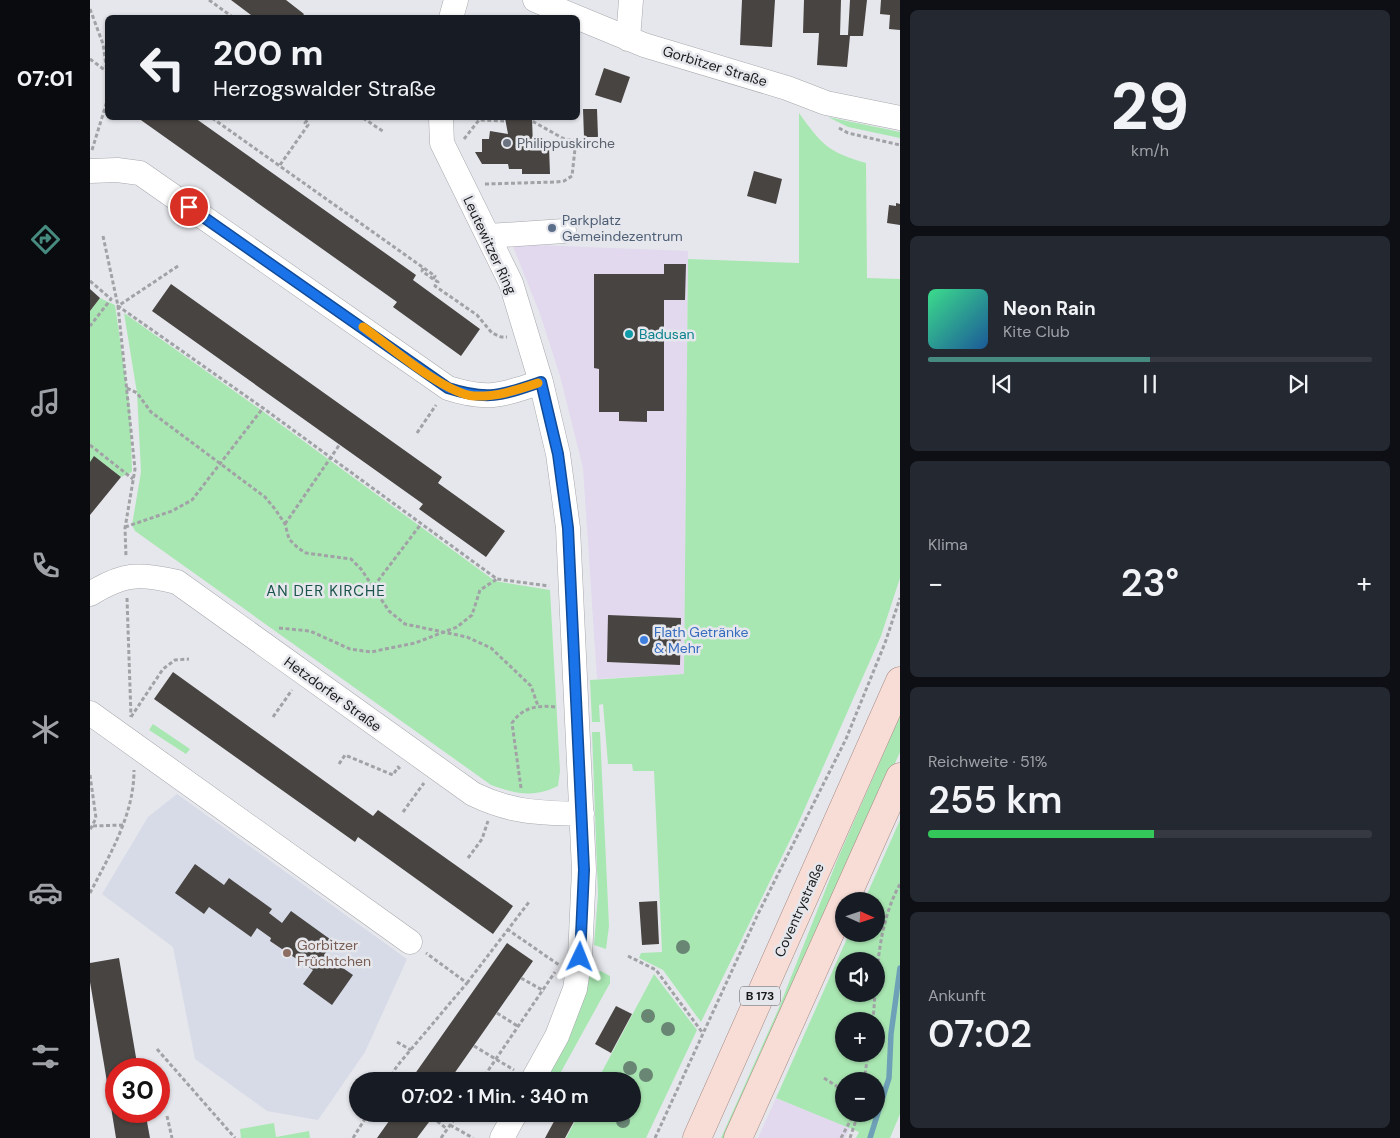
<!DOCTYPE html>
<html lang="de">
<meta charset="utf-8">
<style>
:root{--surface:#171b24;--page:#242831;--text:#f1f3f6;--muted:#9ea1a6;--line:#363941;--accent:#478b80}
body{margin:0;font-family:"DM Sans",sans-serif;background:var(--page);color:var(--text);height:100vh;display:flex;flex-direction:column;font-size:19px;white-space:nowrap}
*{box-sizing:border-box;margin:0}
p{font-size:16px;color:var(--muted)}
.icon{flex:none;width:28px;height:28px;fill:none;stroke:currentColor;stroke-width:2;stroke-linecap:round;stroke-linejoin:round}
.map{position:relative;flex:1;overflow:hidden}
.sheet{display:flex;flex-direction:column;gap:10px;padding:10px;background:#0d0f14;width:500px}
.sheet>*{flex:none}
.guide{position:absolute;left:15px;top:15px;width:475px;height:105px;border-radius:8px;box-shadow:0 1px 4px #0004;background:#171b24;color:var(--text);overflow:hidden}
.needle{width:32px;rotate:93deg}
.tools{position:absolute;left:745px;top:892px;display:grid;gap:10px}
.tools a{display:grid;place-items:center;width:50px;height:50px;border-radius:50%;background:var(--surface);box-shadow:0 1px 4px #0004;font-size:25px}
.speed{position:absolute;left:15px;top:1058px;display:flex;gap:10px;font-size:25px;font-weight:700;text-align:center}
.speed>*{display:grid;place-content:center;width:65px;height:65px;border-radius:50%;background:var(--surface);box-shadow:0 1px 4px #0004;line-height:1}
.speed .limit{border:8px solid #d22;background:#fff;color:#111}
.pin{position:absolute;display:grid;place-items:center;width:42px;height:42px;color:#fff;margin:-21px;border:2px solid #fff;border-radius:50%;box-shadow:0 1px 5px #0007}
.me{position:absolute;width:55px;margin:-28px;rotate:2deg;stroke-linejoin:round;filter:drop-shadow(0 0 4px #0008)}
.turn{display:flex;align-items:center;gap:18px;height:105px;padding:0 25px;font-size:22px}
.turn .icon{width:65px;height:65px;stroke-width:2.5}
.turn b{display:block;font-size:35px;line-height:42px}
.big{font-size:38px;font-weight:600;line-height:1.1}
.sheet .tile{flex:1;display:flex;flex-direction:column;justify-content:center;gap:8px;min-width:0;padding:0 18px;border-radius:8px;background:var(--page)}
.sheet .dial{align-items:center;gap:0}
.dial b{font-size:65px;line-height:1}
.song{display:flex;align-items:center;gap:15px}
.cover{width:60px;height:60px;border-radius:8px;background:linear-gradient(135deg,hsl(150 70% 55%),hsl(210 70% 35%))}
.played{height:5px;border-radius:2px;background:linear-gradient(90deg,var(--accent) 50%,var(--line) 50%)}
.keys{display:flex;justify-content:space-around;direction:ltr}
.heat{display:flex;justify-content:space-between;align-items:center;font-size:28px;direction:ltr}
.charge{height:8px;border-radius:4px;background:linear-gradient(90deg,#34c759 51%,var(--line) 0)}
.trip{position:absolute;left:259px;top:1072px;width:292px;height:50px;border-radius:25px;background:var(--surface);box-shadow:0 1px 4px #0004;font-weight:600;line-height:50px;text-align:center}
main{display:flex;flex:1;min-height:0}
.menu{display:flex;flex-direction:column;width:90px;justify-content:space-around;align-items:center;background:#090b0e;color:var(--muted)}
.menu .icon{width:35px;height:35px}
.menu .on{color:var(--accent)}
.menu b{font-size:22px;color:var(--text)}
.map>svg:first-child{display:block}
</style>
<main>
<nav class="menu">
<b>07:01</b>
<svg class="icon on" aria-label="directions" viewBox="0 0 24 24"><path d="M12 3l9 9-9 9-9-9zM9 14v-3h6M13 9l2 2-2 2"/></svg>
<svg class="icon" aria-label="music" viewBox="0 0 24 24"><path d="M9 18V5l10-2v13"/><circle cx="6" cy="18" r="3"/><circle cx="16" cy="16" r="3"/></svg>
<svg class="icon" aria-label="phone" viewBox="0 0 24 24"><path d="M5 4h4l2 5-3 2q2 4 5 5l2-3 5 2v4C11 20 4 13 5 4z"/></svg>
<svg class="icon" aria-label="climate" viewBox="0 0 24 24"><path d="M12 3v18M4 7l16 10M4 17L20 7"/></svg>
<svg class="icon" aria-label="car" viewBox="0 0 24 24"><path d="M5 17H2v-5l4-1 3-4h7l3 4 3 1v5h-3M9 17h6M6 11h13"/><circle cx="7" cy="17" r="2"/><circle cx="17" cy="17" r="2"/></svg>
<svg class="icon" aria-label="filters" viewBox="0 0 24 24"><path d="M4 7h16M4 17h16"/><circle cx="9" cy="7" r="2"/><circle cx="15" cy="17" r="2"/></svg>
</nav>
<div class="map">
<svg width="810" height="1138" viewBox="0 0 810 1138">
<rect width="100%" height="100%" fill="#e6e7ec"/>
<path fill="#e2d9ee" d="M422,244L598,251L594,674L507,679L493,468L470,376L450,314Z
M686,1098L760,1128L755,1138H668Z"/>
<path fill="#d7dbe7" d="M87,794L317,959L275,1052L228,1120L177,1111L105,1059L83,947L12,894L58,817Z"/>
<path fill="#a9e7b2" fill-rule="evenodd" d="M709,113C732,145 738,152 776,163L777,278L810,279V578L791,636L707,826L611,1022L573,970L549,958L551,953L572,952L564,771H543L542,764H518L513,704L509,705L510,722H502L500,680L594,674L598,259L709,263Z
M738,117L810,132V138L758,127Z
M10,298L25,305L40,409L42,472L31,477L5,457L0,462V311Z
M34,313L171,410L405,581L460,590L470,771L468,786C443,798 426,794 401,785L45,531L42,525L51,472L47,393Z
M810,716V752L638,1138H631L688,1010L748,858Z
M63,724L100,749L96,754L59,730Z
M502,732H510L519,926L516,949L504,945L508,895Z
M810,820V1114L800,1138H766L769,1132L686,1098L759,934H786V901H774ZM754,961H786V994H754ZM754,1021H786V1054H754ZM754,1081H786V1114H754Z
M511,971L520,976V983L466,1081H456L484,1022L500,974Z
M564,974L607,1030L556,1138H476L489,1114H542V1081H507Z
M184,1123L186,1137L219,1131L220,1138H151L150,1129Z"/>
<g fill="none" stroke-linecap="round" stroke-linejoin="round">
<path stroke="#6ea0b7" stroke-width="5.5" d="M780,1138L799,1078L801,1034L810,968"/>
</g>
<path fill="#474441" d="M141,0H196L214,14L211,18H165Z
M652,0H685L682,47L650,45Z
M714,0H751L750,35H758L760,0H777L773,36H760L757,67L727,65L729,33H713Z
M791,0H810V30L799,29L800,15L790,14Z
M514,68L540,77L531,103L505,95Z
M493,109H507L508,137H494Z
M48,118H105L326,275L323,280L390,329L371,356L303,307L307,302Z
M415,118H442L443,147H459L460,174H432V169H419L418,164H392L385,152H392V139H399L400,131L418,134Z
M664,171L692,179L686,204L657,196Z
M806,203L810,204V225L797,223L799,205L806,206Z
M574,264H596L595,300H574V411H557V422L529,421V412H509V369L504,368V274H574Z
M81,284L352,477L348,483L415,531L396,557L329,509L333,504L62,311Z
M0,289L10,298L0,311Z
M4,456L31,477L0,515V462Z
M518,615L591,618L590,665L517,662Z
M83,672L283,816L288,810L423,906L403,934L268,837L265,842L64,699Z
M105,864L134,885L139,878L143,881L182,909L179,913L192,923L201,911L244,942L234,955L263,975L242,1005L213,984L223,970L180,941L181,938L167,928L161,937L119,907L114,914L85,893Z
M567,901L569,944L552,945L549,902Z
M417,943L443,961L359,1081H327L322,1078Z
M29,958L48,1069H26V1111H55L60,1138H26L14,1064L0,982V963Z
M526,1006L542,1014L521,1053L505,1044Z
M304,1114H345L327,1138H287Z
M468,1114H488L475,1138H455Z"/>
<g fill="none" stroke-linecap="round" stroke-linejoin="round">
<defs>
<path id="minor" d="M445,0L554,45L697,88L736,103L810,118
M361,18L366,0
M538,39L541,0
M351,118L352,143L421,283L451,382L468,454L478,528L494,870L490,957L485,989L467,1036L442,1081
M0,171L27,170L50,173L358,388C398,401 412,395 451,382
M398,236L474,231
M0,594C34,573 49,573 87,582L383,794C422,813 450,813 492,814
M0,713L320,942
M412,1138L425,1114"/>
<path id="major" d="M607,1138L810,681
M648,1138L810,777"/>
</defs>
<use href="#minor" stroke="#a6a8ac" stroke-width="25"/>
<use href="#major" stroke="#a68a83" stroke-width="29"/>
<path stroke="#a1a2a6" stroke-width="3" stroke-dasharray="4 2.5" stroke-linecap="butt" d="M119,0L144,18
M0,9L13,44L18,78
M0,59L16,71
M122,118L345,276L343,279L348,282L345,286L387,315L402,333L411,337H417
M273,118L294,132
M749,128L758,133L810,145
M374,139L389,120L414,121
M2,150L18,98
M190,165L218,125L215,123L219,118
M395,184L466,182L474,181L482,176L486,140H476L442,121
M13,236L28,306L45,469L35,528L36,557
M88,266L28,306L173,408L407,579L459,586
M333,268L332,271L343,279
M0,281L21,299L0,326
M37,388L47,393L61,412L175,497L185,509L195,524L199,539L208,548L216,553L261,559L271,569L299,611L315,624L377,637L401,648L441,686L448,706
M327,433L346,405
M0,445L43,479
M195,524L250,444
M35,527L82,511L102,500L173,408
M284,586L331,524
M37,598L41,717
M189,628L220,631L260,649L281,652L300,648L325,643L367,627L382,615L390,590L407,579
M41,717L73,669L85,660L99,659
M183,717L202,690
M249,764L255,755L303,775L308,767L310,769
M0,775L6,818L0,830
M431,788L422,723C433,707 447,705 466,707
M313,812L334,783
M3,826L33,825
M378,858L392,839L398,821
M0,893C20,854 44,815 44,770
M417,929L469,965
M538,956L566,970L612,1032
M431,978L454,991
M786,982C789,948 793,915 810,884
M377,983L439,902
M407,1013L429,1027
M783,1021L785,994
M307,1042L321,1050
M384,1046L424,1070
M67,1049L145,1138
M734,1078L754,1091
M360,1079L363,1081
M298,1081L307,1066L377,983L336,953
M391,1081L465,972
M774,1081L778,1054
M77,1116L82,1138
M342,1117L357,1129
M360,1125L383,1138
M263,1138L278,1114
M351,1138L368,1114
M565,1138L668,914L756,739L795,643L810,598
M751,1138L764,1114
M760,1138L768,1114"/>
<use href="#minor" stroke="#fff" stroke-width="24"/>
<use href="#major" stroke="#f7ddd6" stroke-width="28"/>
</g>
<g fill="#698675">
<circle cx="593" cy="947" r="7"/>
<circle cx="558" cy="1016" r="7"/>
<circle cx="578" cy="1029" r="7"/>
<circle cx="540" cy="1068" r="7"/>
<circle cx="556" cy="1075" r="7"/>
<circle cx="533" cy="1121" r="7"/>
</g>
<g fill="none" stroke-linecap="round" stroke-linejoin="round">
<defs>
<path id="route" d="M99,207L358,388C398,401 413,395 451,382L468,454L478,528L494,870L490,957"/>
</defs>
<use href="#route" stroke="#114b97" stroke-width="12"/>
<use href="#route" stroke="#1a73e8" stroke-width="9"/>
<path stroke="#f59e0b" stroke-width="9" d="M273,327C298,345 355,394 384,396C407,397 427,390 448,383"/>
</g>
<circle fill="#6b7280" stroke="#e6e7ec" stroke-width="2" cx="417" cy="143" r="5"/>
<circle fill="#5c6f8a" stroke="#e6e7ec" stroke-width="2" cx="462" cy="228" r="5"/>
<circle fill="#0f9aa8" stroke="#e6e7ec" stroke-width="2" cx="539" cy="334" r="5"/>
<circle fill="#3f7fe0" stroke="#e6e7ec" stroke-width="2" cx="554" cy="640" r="5"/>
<circle fill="#8d6e63" stroke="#e6e7ec" stroke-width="2" cx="197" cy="953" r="5"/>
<g text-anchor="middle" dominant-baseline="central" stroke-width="5" stroke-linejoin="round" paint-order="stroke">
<rect fill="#e6e7ec" stroke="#565759" stroke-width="1" x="650" y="986.5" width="40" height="19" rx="4"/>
<g font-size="12" font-weight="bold" fill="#18191a">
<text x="670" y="996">B 173</text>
</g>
<g font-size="14" fill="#18191a" stroke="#e6e7ec">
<text transform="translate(625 66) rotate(17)">Gorbitzer Straße</text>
<text transform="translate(400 245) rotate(65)">Leutewitzer Ring</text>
<text transform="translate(243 694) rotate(36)">Hetzdorfer Straße</text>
<text transform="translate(709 910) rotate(-66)">Coventrystraße</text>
</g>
<g font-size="14" fill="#5b616d" stroke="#e6e7ec" text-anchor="start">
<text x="427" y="143">Philippuskirche</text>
</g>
<g font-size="14" fill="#4e5e75" stroke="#e6e7ec" text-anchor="start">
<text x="472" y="220">Parkplatz<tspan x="472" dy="16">Gemeindezentrum</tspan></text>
</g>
<g font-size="14" fill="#0d838f" stroke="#e6e7ec" text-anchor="start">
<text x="549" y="334">Badusan</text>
</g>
<g font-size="14" fill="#366cbe" stroke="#e6e7ec" text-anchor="start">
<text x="564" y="632">Flath Getränke<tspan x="564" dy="16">&amp; Mehr</tspan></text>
</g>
<g font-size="14" fill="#785e54" stroke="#e6e7ec" text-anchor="start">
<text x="207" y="945">Gorbitzer<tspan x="207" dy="16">Früchtchen</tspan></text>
</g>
<g font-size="15" letter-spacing="1" fill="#1a534b" stroke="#e6e7ec">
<text x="236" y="591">AN DER KIRCHE</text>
</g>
</g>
</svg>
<div class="tools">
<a><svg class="needle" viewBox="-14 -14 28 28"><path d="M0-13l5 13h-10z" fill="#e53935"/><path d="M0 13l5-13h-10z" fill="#9ea1a6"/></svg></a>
<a><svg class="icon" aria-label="sound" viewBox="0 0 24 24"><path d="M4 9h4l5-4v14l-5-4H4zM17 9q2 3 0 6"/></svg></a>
<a>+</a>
<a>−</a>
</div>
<div class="speed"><div class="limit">30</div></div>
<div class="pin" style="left:99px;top:207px;background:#d93025"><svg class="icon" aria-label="arrive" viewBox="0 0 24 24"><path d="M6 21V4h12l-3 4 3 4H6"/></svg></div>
<svg class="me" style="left:490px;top:957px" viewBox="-20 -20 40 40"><path d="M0-17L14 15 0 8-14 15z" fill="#1a73e8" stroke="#fff" stroke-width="4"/></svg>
<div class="trip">07:02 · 1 Min. · 340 m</div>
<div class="guide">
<div class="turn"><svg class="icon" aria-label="left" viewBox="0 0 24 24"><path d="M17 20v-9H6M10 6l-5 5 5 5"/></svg><div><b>200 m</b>Herzogswalder Straße</div></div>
</div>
</div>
<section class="sheet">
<div class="tile dial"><b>29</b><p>km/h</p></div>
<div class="tile">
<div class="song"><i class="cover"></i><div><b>Neon Rain</b><p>Kite Club</p></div></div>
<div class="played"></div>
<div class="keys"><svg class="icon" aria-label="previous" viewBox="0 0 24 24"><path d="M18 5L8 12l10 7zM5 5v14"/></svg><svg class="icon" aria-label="pause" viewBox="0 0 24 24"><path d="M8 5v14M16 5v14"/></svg><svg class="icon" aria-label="next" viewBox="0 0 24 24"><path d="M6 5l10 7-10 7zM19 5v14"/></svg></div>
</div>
<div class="tile"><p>Klima</p>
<div class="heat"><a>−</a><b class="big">23°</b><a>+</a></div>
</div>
<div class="tile"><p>Reichweite · 51%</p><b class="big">255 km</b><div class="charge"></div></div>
<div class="tile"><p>Ankunft</p><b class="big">07:02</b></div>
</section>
</main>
